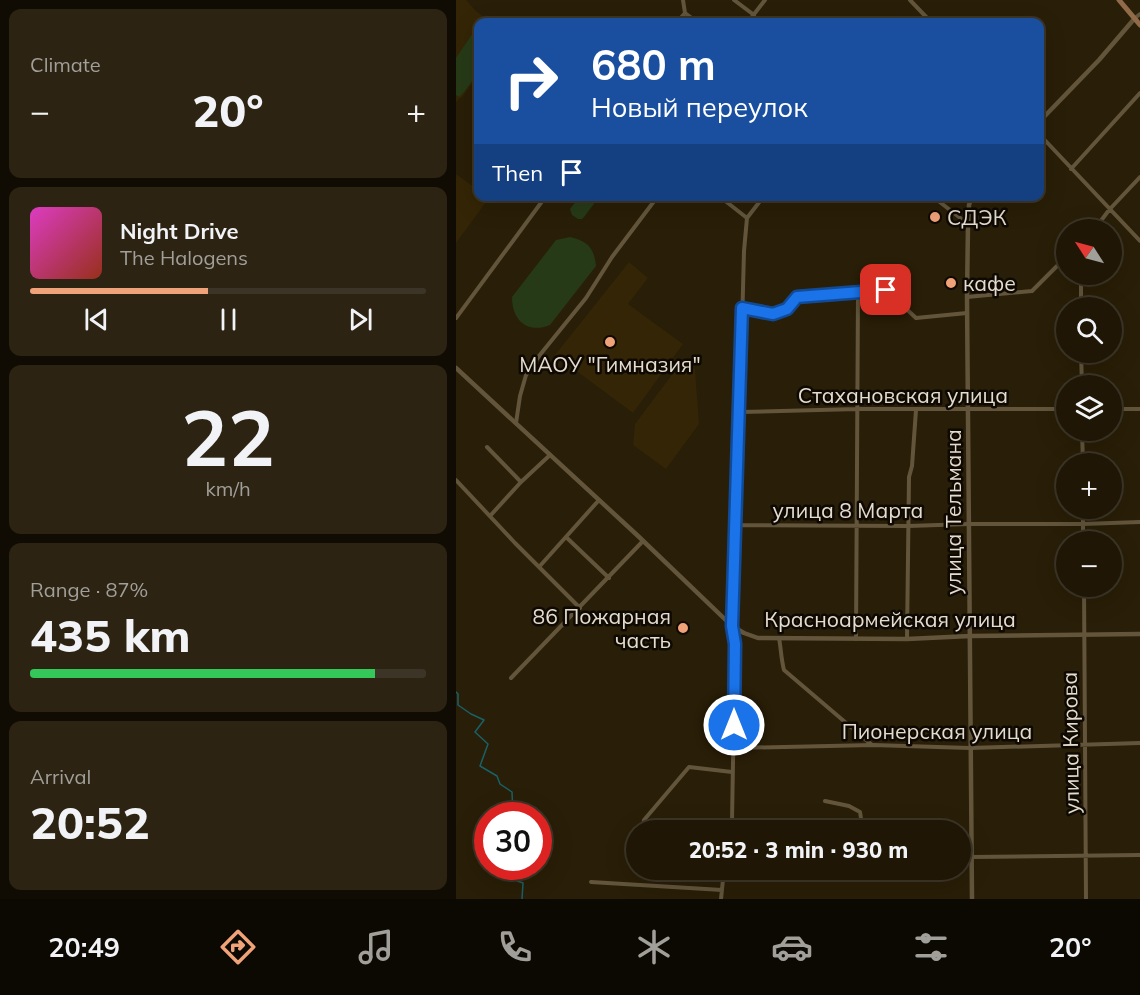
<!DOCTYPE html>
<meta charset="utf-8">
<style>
:root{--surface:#1f1605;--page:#2c2313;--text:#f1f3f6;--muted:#a19f9a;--line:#3c3527;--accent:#f0a278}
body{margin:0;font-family:Mulish,sans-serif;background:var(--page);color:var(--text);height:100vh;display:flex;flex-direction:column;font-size:22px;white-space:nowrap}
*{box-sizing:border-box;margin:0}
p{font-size:20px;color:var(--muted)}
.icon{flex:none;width:33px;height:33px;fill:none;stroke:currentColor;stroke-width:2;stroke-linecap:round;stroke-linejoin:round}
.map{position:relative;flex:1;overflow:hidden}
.panel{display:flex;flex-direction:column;gap:9px;padding:9px;background:#110c03;width:456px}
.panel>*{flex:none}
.top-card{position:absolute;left:18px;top:18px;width:570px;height:183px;border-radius:12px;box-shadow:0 6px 24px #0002,0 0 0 2px var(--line);background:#1a4fa0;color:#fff;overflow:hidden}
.needle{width:39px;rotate:306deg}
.tools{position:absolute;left:600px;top:219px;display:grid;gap:12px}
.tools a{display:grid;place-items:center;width:66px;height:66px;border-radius:50%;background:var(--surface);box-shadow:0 6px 24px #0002,0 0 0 2px var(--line);font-size:30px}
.speed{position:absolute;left:18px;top:802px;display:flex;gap:12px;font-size:30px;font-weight:700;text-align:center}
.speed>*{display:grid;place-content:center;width:78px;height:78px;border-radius:50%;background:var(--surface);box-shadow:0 6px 24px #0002,0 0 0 2px var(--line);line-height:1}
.speed .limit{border:9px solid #d22;background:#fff;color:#111}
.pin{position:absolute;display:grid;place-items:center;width:51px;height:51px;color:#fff;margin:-26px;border-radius:12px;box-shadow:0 3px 9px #0006}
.me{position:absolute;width:66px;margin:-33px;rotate:0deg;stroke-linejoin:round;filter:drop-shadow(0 0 4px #0008)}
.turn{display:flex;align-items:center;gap:21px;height:126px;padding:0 18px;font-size:27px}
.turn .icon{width:78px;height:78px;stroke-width:2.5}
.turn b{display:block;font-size:42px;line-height:51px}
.then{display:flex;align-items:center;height:57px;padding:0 18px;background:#0003;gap:12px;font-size:22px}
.big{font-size:45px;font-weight:800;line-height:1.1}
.panel .tile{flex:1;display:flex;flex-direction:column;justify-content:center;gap:9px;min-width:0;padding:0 21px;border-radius:12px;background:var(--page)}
.panel .dial{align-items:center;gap:0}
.dial b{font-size:78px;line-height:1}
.song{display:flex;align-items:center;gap:18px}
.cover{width:72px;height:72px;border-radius:9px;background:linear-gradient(135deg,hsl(310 70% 55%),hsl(10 70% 35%))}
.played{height:6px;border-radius:3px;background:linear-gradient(90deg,var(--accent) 45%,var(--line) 45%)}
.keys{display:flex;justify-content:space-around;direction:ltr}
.heat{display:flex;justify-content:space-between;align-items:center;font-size:33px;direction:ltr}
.charge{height:9px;border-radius:4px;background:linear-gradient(90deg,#34c759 87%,var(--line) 0)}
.trip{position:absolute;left:170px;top:820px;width:345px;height:60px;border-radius:30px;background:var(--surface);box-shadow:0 6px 24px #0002,0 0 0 2px var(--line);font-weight:800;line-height:60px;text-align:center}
.dock{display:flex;height:96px;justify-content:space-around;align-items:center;background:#0c0902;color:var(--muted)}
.dock .icon{width:42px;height:42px}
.dock .selected{color:var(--accent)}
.dock b{font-size:27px;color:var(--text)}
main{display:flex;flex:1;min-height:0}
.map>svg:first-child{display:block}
</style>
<main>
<section class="panel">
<div class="tile"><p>Climate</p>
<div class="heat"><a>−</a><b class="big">20°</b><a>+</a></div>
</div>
<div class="tile">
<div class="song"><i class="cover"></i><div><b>Night Drive</b><p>The Halogens</p></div></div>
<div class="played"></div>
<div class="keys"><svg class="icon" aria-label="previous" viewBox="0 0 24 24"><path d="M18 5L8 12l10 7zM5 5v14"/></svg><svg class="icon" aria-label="pause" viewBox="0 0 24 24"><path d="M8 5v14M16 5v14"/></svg><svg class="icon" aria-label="next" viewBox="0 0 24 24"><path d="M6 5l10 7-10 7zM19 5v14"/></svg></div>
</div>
<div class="tile dial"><b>22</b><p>km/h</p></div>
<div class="tile"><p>Range · 87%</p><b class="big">435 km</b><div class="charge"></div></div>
<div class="tile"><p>Arrival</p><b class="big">20:52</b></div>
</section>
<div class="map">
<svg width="684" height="899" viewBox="0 0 684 899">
<rect width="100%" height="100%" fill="#291e07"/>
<path fill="#332505" d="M0,0H10L20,11L34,22H22V75L7,96L0,102Z
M0,174L22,190V196L31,197L33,198L0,243Z
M173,262L192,278L172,304L227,344L177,413L99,355Z
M227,360L239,369L243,424L210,469L177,445L179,424Z"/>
<path fill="#263a17" d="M21,27L22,28V73L8,92L3,97L0,95V58Z
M124,196L143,197L128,217L126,219H122L116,215L114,209Z
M114,237C131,241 138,247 140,266L94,325C72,334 56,321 56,297L100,240Z"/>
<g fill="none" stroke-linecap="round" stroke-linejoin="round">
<path stroke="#1a6167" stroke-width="1.5" d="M0,692L2,694V705L15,714L28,720L19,732L32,744L24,766L41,776L44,784L56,792L57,816
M56,867L57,869L53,878L67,883L66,899"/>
<path stroke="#62553c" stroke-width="4" d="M227,0L229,13
M278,0L298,15
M454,0L475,22
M229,13L241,22
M679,18L684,14
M221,22L229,13
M292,22L309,0
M584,135L684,241
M615,169L684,93
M263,196L291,218
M476,196L512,224
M638,230L653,210L684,177
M511,297L576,291L601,266
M286,308L317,314L331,309L341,297L430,290L460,318L511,313
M625,308V274
M0,318L90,196
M625,352L626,386
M656,409H684
M284,412L401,409H610
M60,423L64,396L70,375L83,356L130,298L156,257L202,196
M626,430L627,464
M31,447L65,482
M0,480L59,543L124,608
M627,508V542
M34,516L65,482L94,455
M280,525L452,526L513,524H627L684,522
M110,537L153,578
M83,567L143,500
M628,586L630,899
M323,638C325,648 325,659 328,670L416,745
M400,639L402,292
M451,639L453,477L456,466L460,410
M55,678L187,541
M278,748L417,745L514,748L684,743
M369,801L393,806L404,812L407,831
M253,831L187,827L188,820L233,767L276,772
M272,831L276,821L279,644L276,626L283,439L288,251L291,218L308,196
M504,859L515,857L684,855
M135,882L266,890
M265,899L268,870"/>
<path stroke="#62553c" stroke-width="4.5" d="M584,121L643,60L679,18
M516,196L513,205L512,224L511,297L516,899
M0,368L181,535L276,626L288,633L302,638L451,639L514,636L684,634"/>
<path stroke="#916a49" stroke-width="5" d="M663,0L684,25"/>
</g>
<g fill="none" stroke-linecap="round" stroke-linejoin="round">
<defs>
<path id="route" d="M278,725L279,644L276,626L286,308L317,314L331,309L341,297L430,290"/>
</defs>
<use href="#route" stroke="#114b97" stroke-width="15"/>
<use href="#route" stroke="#1a73e8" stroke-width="10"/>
</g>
<g fill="#f0a278" stroke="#0e0902" stroke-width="2">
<circle cx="479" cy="217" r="6"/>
<circle cx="495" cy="283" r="6"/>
<circle cx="154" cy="342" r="6"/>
<circle cx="227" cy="628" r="6"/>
</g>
<g text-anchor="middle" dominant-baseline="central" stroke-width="5" stroke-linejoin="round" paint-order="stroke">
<g font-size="21" fill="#e4dcce" stroke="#0e0902" text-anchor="start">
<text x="491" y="217">СДЭК</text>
<text x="507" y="283">кафе</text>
<text x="154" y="364" text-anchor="middle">МАОУ "Гимназия"</text>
<text x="215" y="616" text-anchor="end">86 Пожарная<tspan x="215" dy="24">часть</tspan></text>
</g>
<g font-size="21" fill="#e4dcce" stroke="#0e0902">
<text x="447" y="395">Стахановская улица</text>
<text x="392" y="510">улица 8 Марта</text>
<text transform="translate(497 512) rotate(-90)">улица Тельмана</text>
<text x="434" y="619">Красноармейская улица</text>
<text x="481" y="731">Пионерская улица</text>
<text transform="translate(614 743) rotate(-91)">улица Кирова</text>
</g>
</g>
</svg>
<div class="tools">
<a><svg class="needle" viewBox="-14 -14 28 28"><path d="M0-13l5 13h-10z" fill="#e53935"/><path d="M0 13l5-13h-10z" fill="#a19f9a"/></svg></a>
<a><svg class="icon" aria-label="search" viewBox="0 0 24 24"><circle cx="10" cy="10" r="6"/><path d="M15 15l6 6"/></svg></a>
<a><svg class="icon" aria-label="layers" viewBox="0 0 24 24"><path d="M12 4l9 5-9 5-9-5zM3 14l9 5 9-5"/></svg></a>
<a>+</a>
<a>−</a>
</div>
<div class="speed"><div class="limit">30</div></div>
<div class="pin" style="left:430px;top:290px;background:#d93025"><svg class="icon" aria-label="arrive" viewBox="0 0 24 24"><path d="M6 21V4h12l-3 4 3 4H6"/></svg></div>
<svg class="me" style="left:278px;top:725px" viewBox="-20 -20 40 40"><circle r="17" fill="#1a73e8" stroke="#fff" stroke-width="3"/><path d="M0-11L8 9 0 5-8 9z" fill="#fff"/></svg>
<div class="trip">20:52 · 3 min · 930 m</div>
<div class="top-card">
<div class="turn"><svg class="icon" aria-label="right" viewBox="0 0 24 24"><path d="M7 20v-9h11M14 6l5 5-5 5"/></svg><div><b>680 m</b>Новый переулок</div></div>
<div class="then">Then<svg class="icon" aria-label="arrive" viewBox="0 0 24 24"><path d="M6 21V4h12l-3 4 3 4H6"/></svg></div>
</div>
</div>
</main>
<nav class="dock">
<b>20:49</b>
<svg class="icon selected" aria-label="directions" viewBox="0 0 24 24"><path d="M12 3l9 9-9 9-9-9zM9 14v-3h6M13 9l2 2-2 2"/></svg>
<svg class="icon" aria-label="music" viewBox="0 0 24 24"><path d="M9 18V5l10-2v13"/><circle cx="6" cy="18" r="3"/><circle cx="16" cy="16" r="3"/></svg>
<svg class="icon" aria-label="phone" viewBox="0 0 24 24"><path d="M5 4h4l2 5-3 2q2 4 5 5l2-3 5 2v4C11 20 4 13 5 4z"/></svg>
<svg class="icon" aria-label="climate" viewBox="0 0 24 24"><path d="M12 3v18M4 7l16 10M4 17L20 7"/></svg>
<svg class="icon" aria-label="car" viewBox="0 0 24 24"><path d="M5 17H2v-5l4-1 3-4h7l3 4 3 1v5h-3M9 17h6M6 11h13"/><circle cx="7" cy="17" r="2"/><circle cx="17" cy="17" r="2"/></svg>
<svg class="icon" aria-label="filters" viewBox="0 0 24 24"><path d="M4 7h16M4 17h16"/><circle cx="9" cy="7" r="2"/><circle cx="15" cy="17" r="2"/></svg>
<b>20°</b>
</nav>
